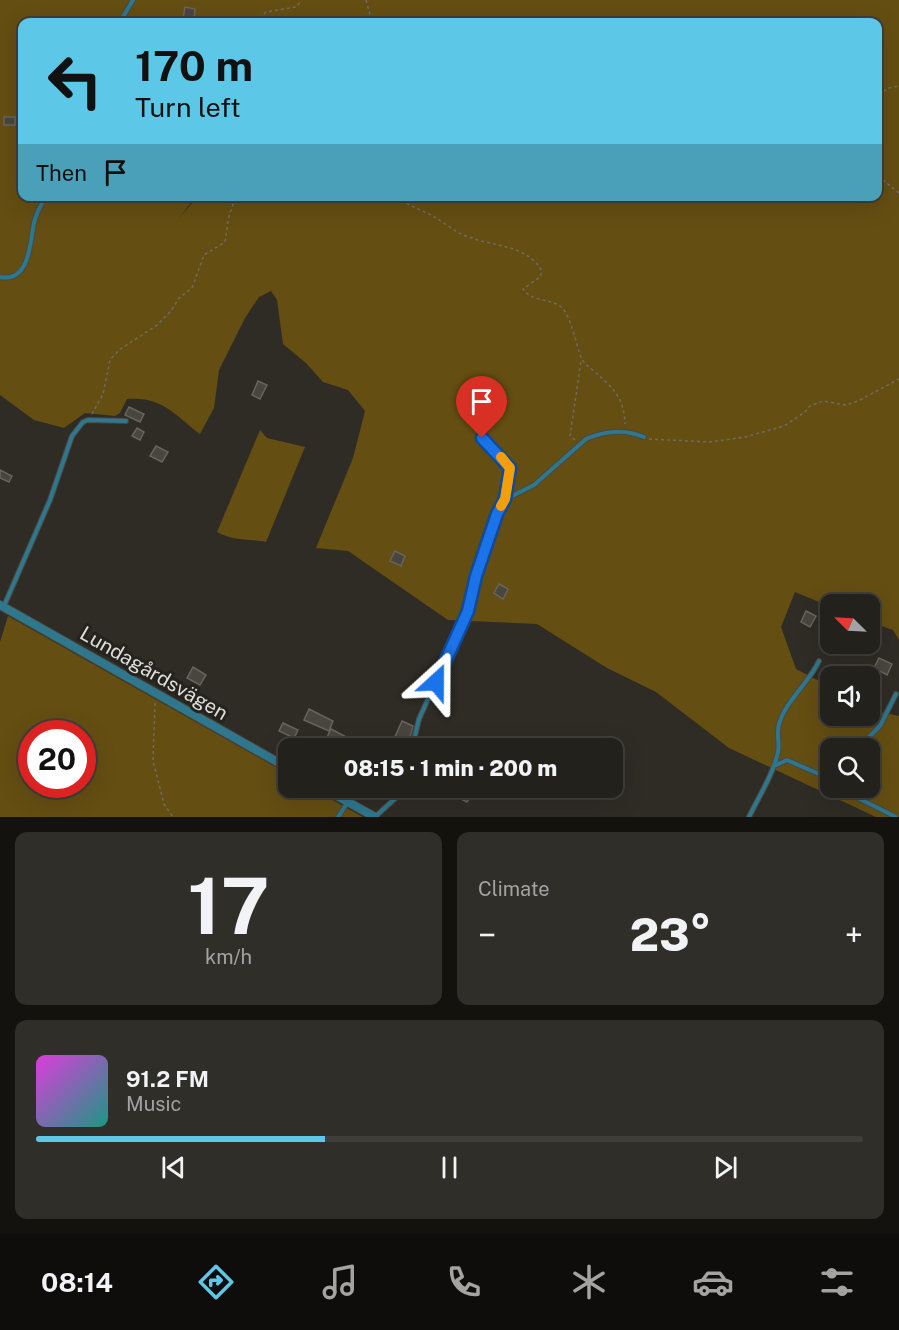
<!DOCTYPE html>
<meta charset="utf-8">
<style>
:root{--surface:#23211c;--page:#2f2e29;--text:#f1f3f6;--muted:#a3a3a3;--line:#403e3b;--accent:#5dc7e8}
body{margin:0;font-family:"Public Sans",sans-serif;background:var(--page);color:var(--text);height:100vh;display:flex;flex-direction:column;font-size:22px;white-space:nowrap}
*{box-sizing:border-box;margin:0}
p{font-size:20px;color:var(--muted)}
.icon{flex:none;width:33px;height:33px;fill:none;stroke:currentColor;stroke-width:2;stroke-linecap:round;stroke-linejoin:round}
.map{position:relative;height:817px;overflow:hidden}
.panel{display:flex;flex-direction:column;gap:15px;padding:15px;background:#13120f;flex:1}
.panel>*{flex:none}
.top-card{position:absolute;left:18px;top:18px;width:864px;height:183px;border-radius:12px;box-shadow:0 6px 24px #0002,0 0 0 2px var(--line);background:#5dc7e8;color:#111;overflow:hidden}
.needle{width:39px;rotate:294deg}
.fabs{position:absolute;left:820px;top:594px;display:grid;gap:12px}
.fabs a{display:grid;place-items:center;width:60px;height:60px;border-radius:12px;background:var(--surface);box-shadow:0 6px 24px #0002,0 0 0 2px var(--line);font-size:30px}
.speed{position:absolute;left:18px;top:720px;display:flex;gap:12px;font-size:30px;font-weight:700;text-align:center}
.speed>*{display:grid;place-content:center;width:78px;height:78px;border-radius:50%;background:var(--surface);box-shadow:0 6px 24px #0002,0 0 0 2px var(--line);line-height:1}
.speed .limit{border:9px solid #d22;background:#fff;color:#111}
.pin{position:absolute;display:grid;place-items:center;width:51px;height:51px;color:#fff;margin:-62px -26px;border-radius:50% 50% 50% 0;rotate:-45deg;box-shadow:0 0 6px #0007}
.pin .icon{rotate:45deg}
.me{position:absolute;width:66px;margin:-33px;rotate:24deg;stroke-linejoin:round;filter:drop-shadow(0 0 4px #0008)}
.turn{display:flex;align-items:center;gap:21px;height:126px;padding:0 18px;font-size:27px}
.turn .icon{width:78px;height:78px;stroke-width:2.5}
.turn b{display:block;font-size:42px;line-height:51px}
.then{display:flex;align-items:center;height:57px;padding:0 18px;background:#0003;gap:12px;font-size:22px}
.big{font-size:45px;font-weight:800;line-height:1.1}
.panel .widget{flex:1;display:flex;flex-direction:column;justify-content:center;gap:9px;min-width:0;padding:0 21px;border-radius:12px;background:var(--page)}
.panel .dial{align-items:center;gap:0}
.dial b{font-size:78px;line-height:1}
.song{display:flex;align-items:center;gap:18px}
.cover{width:72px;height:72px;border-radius:9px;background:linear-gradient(135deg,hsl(300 70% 55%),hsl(170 70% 35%))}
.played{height:6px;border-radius:3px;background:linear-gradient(90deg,var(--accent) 35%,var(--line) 35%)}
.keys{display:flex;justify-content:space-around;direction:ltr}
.heat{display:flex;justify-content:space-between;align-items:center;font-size:33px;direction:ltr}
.panel .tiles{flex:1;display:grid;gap:15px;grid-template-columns:1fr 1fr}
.widget:last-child{grid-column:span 2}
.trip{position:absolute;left:278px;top:738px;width:345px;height:60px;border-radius:12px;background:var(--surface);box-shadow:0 6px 24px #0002,0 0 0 2px var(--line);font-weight:800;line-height:60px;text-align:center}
.dock{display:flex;height:96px;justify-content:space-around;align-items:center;background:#0e0d0b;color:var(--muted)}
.dock .icon{width:42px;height:42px}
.dock .active{color:var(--accent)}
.dock b{font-size:27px;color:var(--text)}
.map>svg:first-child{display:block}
</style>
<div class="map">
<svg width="899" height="817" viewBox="0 0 899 817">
<rect width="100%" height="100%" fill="#2f2c26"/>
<path fill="#644e12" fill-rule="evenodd" d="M0,0H899V640L893,630L870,622V604H831V607L795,592L781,627L796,669L831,687V716H870V710L899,716V817H876L729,748L656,692L607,668L537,624L448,620L348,551L316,548L353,458L365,411L348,390L323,382L306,363L283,344L277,300L271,291L259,297L245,318L219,370L214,408L200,434C174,414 162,396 127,399L120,413L115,416L85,413L64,428L34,420L0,395ZM22,22H878V196H198L180,217L196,196H22ZM831,748H870V788H831Z
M260,430L267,438L305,447L266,542C246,538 236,542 217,532Z
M8,616L288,774V788H311L363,817H0V642ZM32,734H82V784H32Z"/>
<path fill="#494640" stroke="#66645c" stroke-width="1.5" d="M185,7L195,9L194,19L183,18Z
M4,117H15V125H4Z
M258,381L267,385L260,399L252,395Z
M129,407L144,414L140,422L125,415Z
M137,428L144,432L140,440L132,436Z
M156,446L168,452L162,462L150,456Z
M0,470L12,476L9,482L0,478Z
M395,551L405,556L401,566L390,561Z
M499,584L508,589L503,599L494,593Z
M806,611L816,616L810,627L801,622Z
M879,658L892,664L887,675L874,668Z
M193,667L206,675L200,685L187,678Z
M309,709L333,721L329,731L304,720Z
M402,721L413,726L411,734L405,748H390Z
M283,723L298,730L294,738L279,731Z
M331,729L354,741L350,748H326L322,747Z
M435,788H447L440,798L432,792Z
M456,788H477L467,802L461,799L465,792Z"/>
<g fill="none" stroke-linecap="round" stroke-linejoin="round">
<defs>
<path id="lane" d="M120,22L133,0
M0,277C30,283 30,242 34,223C36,213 41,205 46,196
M506,499L534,485L586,439C604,431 625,429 644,437
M4,606L50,500L72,436L83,422L88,420L126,421
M412,748L419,719L468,611L476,576L497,514L505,499L510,468L482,438
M858,748L880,726L896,694
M776,765L787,760L819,774
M831,766L819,774L831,783
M838,788L896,817
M376,816L399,795L404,788
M338,817L348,802
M749,817C759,796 773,775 778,752C780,743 776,733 779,724C786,700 809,683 819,661"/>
<path id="street" d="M0,605L288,768
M323,788L375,817"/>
</defs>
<use href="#lane" stroke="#4b4843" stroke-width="6"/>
<use href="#street" stroke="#4b4843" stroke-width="10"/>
<path stroke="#6e6b66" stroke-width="1.5" stroke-dasharray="3 3" stroke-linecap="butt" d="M366,0L372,22
M255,22L266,12L296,7L302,0
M878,94L889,88L899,86
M878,176L899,193
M397,196C408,207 421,209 433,216C445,223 456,233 469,237C494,247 526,244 542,271L540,277L523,289C532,302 548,298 560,306C571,314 576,345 581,357C583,363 589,367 594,371C613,388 624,397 625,424
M92,414L103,394L110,360L119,350L157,325L171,311L179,298L192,288L204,255L225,242L229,216L236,196
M649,439L710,442L745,437L784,426L805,412L810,406L823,401L846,405L858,401L899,379
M575,440L570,436L581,361
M155,703L153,761L164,804L173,817"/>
<use href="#lane" stroke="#2e778d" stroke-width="4"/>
<use href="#street" stroke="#2e778d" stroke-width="8"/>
</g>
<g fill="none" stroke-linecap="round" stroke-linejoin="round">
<defs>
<path id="route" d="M436,682L468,611L476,576L497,514L505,499L510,468L482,438"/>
</defs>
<use href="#route" stroke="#114b97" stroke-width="15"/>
<use href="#route" stroke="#1a73e8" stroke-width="10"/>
<path stroke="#f59e0b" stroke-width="10" d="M501,506L505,499L510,468L501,457"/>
</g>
<g text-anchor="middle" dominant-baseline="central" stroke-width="6" stroke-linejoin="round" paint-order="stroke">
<g font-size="20" fill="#dfdeda" stroke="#25231d">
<text transform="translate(154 673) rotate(30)">Lundagårdsvägen</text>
</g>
</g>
</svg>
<div class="fabs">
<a><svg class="needle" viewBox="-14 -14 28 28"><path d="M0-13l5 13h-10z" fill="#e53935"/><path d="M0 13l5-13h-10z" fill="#a3a3a3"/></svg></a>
<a><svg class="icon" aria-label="sound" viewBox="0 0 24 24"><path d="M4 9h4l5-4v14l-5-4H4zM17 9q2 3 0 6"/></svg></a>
<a><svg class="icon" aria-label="search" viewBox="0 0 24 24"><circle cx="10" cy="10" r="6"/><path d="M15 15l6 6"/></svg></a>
</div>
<div class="speed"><div class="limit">20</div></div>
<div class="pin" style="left:482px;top:438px;background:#d93025"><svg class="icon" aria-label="arrive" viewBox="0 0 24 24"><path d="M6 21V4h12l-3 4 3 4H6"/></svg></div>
<svg class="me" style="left:436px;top:682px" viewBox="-20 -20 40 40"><path d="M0-17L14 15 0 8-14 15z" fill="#1a73e8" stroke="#fff" stroke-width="4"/></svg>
<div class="trip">08:15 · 1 min · 200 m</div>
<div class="top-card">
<div class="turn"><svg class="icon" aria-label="left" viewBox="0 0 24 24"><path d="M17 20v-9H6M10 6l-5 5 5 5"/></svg><div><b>170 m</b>Turn left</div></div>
<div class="then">Then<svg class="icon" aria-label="arrive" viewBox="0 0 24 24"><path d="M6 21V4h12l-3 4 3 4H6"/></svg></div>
</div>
</div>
<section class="panel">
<div class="tiles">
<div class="widget dial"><b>17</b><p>km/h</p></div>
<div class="widget"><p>Climate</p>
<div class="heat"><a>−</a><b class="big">23°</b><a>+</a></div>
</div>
<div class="widget">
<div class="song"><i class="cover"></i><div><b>91.2 FM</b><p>Music</p></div></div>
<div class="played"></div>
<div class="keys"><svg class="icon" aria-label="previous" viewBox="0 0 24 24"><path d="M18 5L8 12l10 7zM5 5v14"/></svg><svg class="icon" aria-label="pause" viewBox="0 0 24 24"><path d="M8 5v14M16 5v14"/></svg><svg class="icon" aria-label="next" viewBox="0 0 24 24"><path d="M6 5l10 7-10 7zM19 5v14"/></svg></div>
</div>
</div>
</section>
<nav class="dock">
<b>08:14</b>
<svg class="icon active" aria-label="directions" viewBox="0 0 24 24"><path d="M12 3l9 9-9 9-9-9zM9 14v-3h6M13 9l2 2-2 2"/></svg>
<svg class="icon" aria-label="music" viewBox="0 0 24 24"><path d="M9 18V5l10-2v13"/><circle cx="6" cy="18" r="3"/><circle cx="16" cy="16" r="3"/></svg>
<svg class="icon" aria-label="phone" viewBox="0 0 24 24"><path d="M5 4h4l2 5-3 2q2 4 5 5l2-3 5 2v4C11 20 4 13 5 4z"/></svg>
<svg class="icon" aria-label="climate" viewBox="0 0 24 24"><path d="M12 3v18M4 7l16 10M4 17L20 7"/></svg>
<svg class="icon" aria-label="car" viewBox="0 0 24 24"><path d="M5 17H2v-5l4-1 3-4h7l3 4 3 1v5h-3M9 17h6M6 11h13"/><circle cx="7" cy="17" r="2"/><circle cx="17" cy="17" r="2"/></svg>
<svg class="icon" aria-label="filters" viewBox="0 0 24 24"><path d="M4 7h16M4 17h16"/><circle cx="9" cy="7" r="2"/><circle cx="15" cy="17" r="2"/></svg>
</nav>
